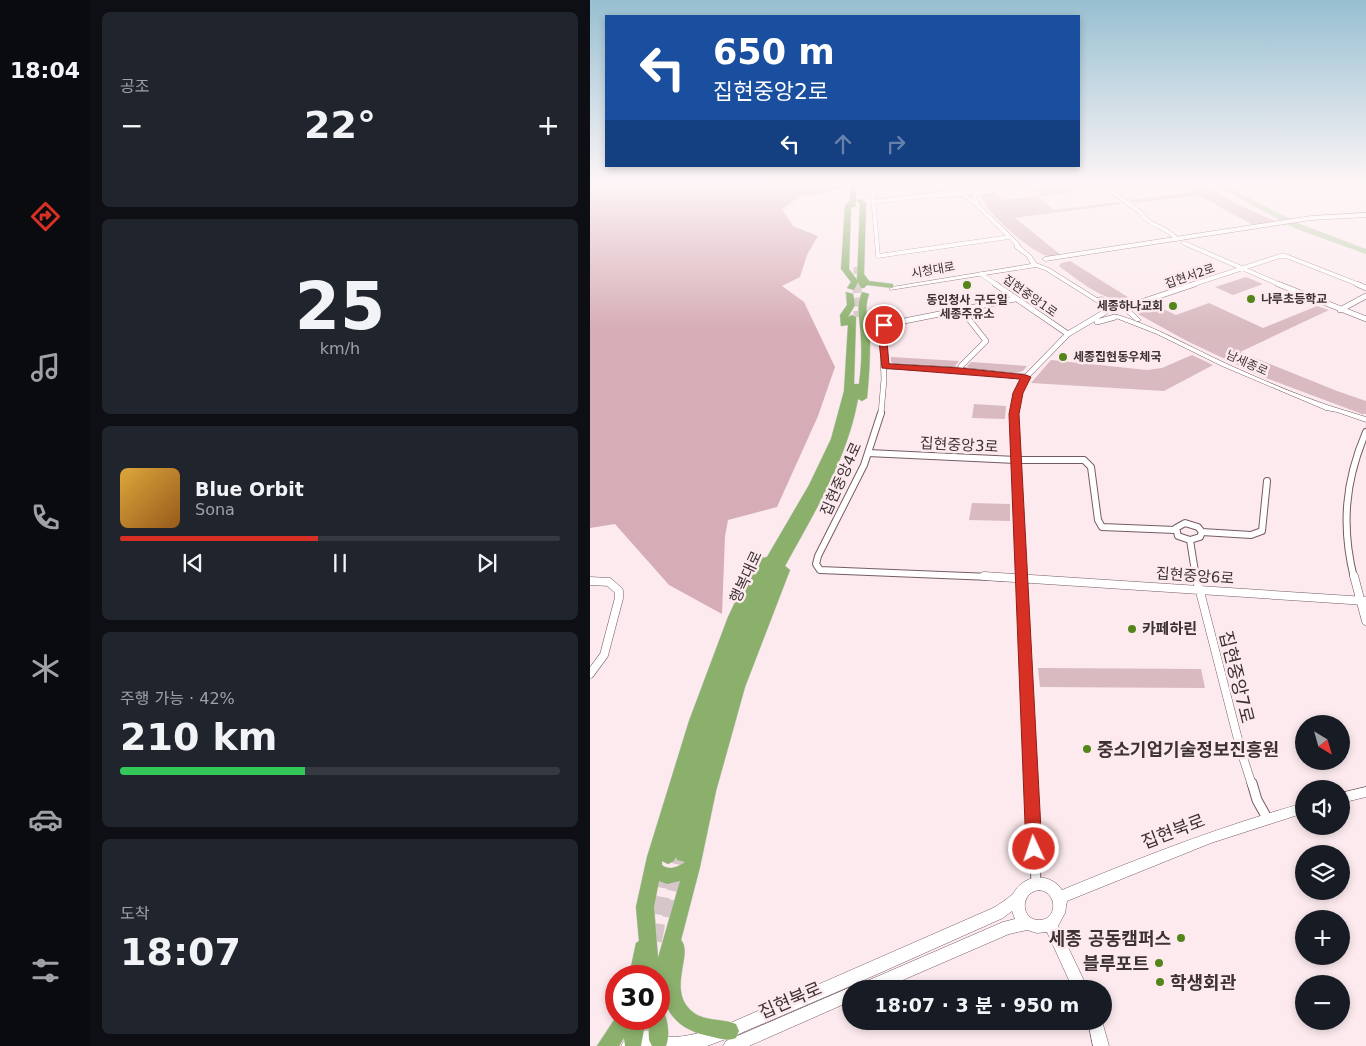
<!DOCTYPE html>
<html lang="ko">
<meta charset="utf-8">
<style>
:root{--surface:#171b24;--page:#20242c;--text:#f1f3f6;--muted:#9ea1a6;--line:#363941;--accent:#d93025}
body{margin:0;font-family:"DejaVu Sans","Noto Sans KR",sans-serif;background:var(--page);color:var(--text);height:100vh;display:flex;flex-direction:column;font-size:19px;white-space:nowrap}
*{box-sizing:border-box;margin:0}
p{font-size:16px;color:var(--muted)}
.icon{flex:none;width:28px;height:28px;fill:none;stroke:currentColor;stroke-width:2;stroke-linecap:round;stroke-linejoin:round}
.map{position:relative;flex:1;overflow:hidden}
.side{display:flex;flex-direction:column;gap:12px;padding:12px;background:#0d0f14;width:500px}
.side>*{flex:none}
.guide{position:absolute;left:15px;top:15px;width:475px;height:152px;border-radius:0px;box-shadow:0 2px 8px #0003;background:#1a4fa0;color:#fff;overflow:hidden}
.needle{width:32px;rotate:143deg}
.tools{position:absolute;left:705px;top:715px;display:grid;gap:10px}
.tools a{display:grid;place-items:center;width:55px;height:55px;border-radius:50%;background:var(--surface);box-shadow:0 2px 8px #0003;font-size:25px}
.speed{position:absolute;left:15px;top:965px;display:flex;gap:10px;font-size:25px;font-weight:700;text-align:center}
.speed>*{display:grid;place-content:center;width:65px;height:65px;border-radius:50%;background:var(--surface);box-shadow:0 2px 8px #0003;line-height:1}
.speed .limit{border:8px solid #d22;background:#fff;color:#111}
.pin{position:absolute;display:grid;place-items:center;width:42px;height:42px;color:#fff;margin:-21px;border:2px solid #fff;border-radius:50%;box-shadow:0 1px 5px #0007}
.me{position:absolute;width:55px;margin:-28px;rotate:357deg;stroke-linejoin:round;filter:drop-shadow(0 0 4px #0008)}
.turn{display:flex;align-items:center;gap:18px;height:105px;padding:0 25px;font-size:22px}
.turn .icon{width:65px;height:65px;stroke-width:2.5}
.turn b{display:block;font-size:35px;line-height:42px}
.lanes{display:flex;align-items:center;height:48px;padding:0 25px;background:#0003;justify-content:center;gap:25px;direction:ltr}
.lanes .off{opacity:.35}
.big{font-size:38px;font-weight:700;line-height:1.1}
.side .card{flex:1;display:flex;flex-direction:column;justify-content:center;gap:8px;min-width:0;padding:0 18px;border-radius:8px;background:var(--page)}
.side .dial{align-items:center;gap:0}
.dial b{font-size:65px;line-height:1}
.song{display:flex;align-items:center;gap:15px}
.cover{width:60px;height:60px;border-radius:8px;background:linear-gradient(135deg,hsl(40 70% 55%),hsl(30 70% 35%))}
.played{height:5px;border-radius:2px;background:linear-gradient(90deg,var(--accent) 45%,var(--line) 45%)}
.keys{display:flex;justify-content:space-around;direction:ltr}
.heat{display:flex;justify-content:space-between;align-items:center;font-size:28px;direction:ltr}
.charge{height:8px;border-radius:4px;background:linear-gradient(90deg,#34c759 42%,var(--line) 0)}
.trip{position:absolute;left:252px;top:980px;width:270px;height:50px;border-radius:25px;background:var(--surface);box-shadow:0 2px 8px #0003;font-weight:700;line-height:50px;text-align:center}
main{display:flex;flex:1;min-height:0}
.menu{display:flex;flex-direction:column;width:90px;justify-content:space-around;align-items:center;background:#090b0e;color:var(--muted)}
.menu .icon{width:35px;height:35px}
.menu .selected{color:var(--accent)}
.menu b{font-size:22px;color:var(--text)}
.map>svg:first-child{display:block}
</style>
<main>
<nav class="menu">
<b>18:04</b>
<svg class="icon selected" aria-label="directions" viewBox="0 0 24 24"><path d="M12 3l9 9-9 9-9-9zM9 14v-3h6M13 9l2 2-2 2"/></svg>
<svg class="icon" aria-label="music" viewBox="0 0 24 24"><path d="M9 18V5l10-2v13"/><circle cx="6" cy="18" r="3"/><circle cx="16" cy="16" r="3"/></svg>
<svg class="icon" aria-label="phone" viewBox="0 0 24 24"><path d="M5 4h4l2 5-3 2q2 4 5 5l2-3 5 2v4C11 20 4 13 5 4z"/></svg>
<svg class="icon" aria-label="climate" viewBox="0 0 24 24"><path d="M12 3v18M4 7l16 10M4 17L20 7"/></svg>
<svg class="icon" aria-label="car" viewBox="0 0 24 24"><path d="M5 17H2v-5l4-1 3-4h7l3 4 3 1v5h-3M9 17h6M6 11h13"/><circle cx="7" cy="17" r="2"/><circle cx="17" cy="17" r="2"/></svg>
<svg class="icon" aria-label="filters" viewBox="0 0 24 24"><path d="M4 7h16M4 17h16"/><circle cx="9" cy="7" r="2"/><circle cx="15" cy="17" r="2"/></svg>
</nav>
<section class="side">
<div class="card"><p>공조</p>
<div class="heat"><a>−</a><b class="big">22°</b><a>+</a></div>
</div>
<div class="card dial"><b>25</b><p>km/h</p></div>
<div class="card">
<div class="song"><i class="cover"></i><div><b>Blue Orbit</b><p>Sona</p></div></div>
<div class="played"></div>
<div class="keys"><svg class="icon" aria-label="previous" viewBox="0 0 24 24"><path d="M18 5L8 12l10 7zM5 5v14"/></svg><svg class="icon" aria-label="pause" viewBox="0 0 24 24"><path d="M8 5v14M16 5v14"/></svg><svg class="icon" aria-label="next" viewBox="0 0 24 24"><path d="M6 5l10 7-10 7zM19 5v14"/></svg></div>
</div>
<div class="card"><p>주행 가능 · 42%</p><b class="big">210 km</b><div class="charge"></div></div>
<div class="card"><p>도착</p><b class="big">18:07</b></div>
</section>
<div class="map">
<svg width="776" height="1046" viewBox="0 0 776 1046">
<rect width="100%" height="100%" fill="#fceaee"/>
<path fill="#d8bac0" d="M593,183H612L647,204L687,222L663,225L608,195L544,203L539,200L605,192Z
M475,185L484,192L452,196L444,189Z
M405,191L412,200L448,196L464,210L528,202L531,204L425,218L471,255C464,256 458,257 452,254C437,248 393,210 391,195Z
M480,261L541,299C520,307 485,278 469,266L471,263Z
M656,277L673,284L643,295L625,287Z
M619,303L673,328L727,306L739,310L650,352L747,391L776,401V414H772L673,377L597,341L548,314V310L563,304L586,315Z
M602,355L623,365L574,391L441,383L461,360L557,370L572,368Z
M301,357L369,361L365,366L359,367L305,364L301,362Z
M381,362L437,366L433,371L426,373L380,369L377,366Z
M384,404L416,406L415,419L382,418Z
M382,503L420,504V521L379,520Z
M448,668L611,669L615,688L450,687Z"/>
<path fill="#d6adb6" d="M0,183H256L257,186L225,195L209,197L192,209L203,226L228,236L217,255L210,277L192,286L214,302L245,367L228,416L187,507L138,520L135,536L132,614L79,585L25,524L0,528Z"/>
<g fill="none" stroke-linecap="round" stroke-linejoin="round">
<path fill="#bdd0af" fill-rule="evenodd" d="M621,183H629L710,224L776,249V254L704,228Z"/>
<path stroke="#d6c5c9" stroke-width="7" stroke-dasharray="7 3" stroke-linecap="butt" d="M267,267V285"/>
<path stroke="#d6c5c9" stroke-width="9" stroke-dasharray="9 4.5" stroke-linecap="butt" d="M267,284L268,317"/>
<path stroke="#d6c5c9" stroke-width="18" stroke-dasharray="18 9" stroke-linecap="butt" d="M81,918L93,855
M63,941L78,856
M57,1046L62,1019"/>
<defs>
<path id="street-far4" d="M282,183L288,256L419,237
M510,183L550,212C557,225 577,227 587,239
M410,189L466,183
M384,190L410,189L387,193
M371,191L325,197L373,194
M283,202L325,197
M594,243L691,285
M391,274L407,285
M601,285L690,256H696L770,285"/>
<path id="street-far3" d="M405,284L478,334
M688,284L776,319
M767,284L776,288
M528,306L545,304L605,284
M750,310L776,296
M507,322L525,317
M295,366L370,370L436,377
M370,370L371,366L396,341L371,309
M291,414L294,379L292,331L294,325L425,299
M425,414V404L436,377L478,334L515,312"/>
<path id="street-far2" d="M291,413L274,465L228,556L226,564L230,570L425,578
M425,413L426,460L433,578
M278,453L426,460H494L501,467L508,520L512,527L585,530
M595,523L608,527L612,532L610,537L600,540L588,536L586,528Z
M612,532L661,535L672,531L677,481
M600,540L606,578
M764,578C751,526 755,481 776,432"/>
<path id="street-far1" d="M394,576L776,601
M433,576L442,785
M606,576L651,751L662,785
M764,576L776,621
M0,581L19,582L29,591V598L14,655L0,674"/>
<path id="street" d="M442,783L446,884
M662,783L667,800L677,818"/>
<path id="secondary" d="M373,183H377L381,187L389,191L386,197L390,205L429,243L430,246L441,255L446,263L459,268L507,298L512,297L528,306L537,307L550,319V321H546L533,310L519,309L518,310H514L506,302L455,270L446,267L300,290L299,289L302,287L441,264L437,257L425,248L424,244L385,206L370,194V190H374V193L383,199L382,197L384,193L377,189Z
M776,213V217L721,220L455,261L452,259L455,257L721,216Z
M528,315C566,327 600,347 637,364C670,379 705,394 740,406C752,410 764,413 776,417V422L747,412L736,410L632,366L567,334L526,318V316Z
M776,787V797L751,803V793Z
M714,803V813L621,843L477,901L475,913L468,926L498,989H483L457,932L447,933L437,930L419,934L292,989H268L270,984L413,922L425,919L422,911L413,918L265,984L144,1036L117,1046H31C36,1035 53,1028 64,1031C69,1033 74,1037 78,1037C96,1038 121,1030 138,1024L403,908C410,904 417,899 423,894C425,891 427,887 430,885C443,873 463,876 472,890C552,857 631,826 714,803ZM449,890C468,892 468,920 449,920C430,920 430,892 449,890Z
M261,987L266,989H261V1001L159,1046H133L136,1041Z
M498,1021H512L519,1046H503Z"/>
<path id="highway" d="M260,183H266V200L271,199L276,203L274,274L279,281L303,284V288L277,285L274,288H271L268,282L264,290L257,288L261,282L251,269L255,206L260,200ZM266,200L270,204L267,280L259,269L261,207H265Z
M256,292L263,294L265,305L258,317L262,315L266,317L264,384H269C271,369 272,355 271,340C271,323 265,308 272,292L279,294C273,311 279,322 280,340C280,359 279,379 277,398L272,401L268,399C257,460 224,513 195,566L200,570L155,687L126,791L110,867L91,940C104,954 75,992 104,1013C115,1021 133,1019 146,1024L149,1031L146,1038C138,1041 131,1039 123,1037C97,1032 78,1021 73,994L69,995V976H39L46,943L49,941L46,907L57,857L99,721L138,617L157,577L172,558L177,557L219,485L241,439L254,391L258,325L251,326L250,315L257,305ZM86,857L87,860L95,862C88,867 79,871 72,865V861L78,864L84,861ZM69,881L77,884L90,881L68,958L64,907Z
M69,1010L74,1012C78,1022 80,1036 76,1046H62L59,1040L58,1019H69Z
M26,1017V1019H56L51,1046H35L34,1038L29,1046H7Z"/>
</defs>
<use href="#street-far4" stroke="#765c62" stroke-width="4.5"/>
<use href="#street-far3" stroke="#765c62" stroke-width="6"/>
<use href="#street-far2" stroke="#765c62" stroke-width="8"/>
<use href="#street-far1" stroke="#765c62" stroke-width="9"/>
<use href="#street" stroke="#765c62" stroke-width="11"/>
<use href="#secondary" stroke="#765c62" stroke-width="1"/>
<use href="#highway" stroke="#d0cece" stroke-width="1"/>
<use href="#street-far4" stroke="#fff" stroke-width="4"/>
<use href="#street-far3" stroke="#fff" stroke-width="5"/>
<use href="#street-far2" stroke="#fff" stroke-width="6"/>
<use href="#street-far1" stroke="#fff" stroke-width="8"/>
<use href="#street" stroke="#fff" stroke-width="9"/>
<use href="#secondary" fill="#fff" fill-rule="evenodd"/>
<use href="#highway" fill="#8bb06c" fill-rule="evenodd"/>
</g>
<linearGradient id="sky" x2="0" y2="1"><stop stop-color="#97bfd1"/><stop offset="0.56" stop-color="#fef6f7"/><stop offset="1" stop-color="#fef6f7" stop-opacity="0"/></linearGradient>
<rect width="776" height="329" fill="url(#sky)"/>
<path fill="#d93025" stroke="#8d1f18" d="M294,323L298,325L296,331L299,364L370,368L436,375L441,377L433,393L429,414L452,849L450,854L444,856L438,854L436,849L419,414L423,393L430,379L292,368L288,331L291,324Z"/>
<g fill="#538519" stroke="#fceaee" stroke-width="2">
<circle cx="377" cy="285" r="5"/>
<circle cx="661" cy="299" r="5"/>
<circle cx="583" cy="306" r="5"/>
<circle cx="473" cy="357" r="5"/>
<circle cx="542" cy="629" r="5"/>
<circle cx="497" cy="749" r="5"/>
<circle cx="591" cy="938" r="5"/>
<circle cx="569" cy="963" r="5"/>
<circle cx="570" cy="982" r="5"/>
</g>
<g text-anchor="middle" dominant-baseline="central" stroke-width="5" stroke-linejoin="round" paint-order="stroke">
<g font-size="12" fill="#3d3234" stroke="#fceaee">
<text transform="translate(343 270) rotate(-10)">시청대로</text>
<text transform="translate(600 276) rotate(-19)">집현서2로</text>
<text transform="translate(440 296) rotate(35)">집현중앙1로</text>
<text transform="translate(657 363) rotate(24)">남세종로</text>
</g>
<g font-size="12" font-weight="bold" fill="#3d3234" stroke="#fceaee" text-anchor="start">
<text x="671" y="299">나루초등학교</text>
<text x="377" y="300" text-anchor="middle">동인청사 구도일<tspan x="377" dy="14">세종주유소</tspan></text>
<text x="573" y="306" text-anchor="end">세종하나교회</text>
<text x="483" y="357">세종집현동우체국</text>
</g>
<g font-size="15" fill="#3d3234" stroke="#fceaee">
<text transform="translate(369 445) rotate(3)">집현중앙3로</text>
<text transform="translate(251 479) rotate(-66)">집현중앙4로</text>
<text transform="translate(605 576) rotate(4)">집현중앙6로</text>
<text transform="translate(156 577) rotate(-65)">행복대로</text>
</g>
<g font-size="15" font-weight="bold" fill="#3d3234" stroke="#fceaee" text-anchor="start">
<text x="552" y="629">카페하린</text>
</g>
<g font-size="18" fill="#3d3234" stroke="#fceaee">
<text transform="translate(647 677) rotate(76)">집현중앙7로</text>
<text transform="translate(583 831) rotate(-21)">집현북로</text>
<text transform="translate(200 1000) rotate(-23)">집현북로</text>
</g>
<g font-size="18" font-weight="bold" fill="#3d3234" stroke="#fceaee" text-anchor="start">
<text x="507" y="749">중소기업기술정보진흥원</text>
<text x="581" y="938" text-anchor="end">세종 공동캠퍼스</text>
<text x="559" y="963" text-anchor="end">블루포트</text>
<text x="580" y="982">학생회관</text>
</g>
</g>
</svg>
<div class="tools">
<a><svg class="needle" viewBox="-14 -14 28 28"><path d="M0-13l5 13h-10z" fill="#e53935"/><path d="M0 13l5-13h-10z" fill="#9ea1a6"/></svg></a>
<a><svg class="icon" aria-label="sound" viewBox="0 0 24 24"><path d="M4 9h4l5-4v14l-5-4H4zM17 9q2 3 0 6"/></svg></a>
<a><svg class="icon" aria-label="layers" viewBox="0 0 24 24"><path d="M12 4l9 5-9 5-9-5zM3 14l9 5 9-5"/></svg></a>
<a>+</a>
<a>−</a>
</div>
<div class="speed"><div class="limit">30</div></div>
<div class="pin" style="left:294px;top:325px;background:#d93025"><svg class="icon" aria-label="arrive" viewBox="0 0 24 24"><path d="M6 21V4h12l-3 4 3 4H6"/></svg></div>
<svg class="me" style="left:444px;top:849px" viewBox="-20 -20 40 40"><circle r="17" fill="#d93025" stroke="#fff" stroke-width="3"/><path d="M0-11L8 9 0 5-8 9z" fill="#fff"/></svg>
<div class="trip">18:07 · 3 분 · 950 m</div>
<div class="guide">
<div class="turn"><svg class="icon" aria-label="left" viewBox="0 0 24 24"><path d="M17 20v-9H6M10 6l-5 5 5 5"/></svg><div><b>650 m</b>집현중앙2로</div></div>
<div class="lanes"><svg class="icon" aria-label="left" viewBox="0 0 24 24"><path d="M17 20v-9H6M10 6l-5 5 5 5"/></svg><svg class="icon off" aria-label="ahead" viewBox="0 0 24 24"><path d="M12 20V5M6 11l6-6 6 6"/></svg><svg class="icon off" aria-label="right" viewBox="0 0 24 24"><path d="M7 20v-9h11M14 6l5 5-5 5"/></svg></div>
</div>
</div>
</main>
